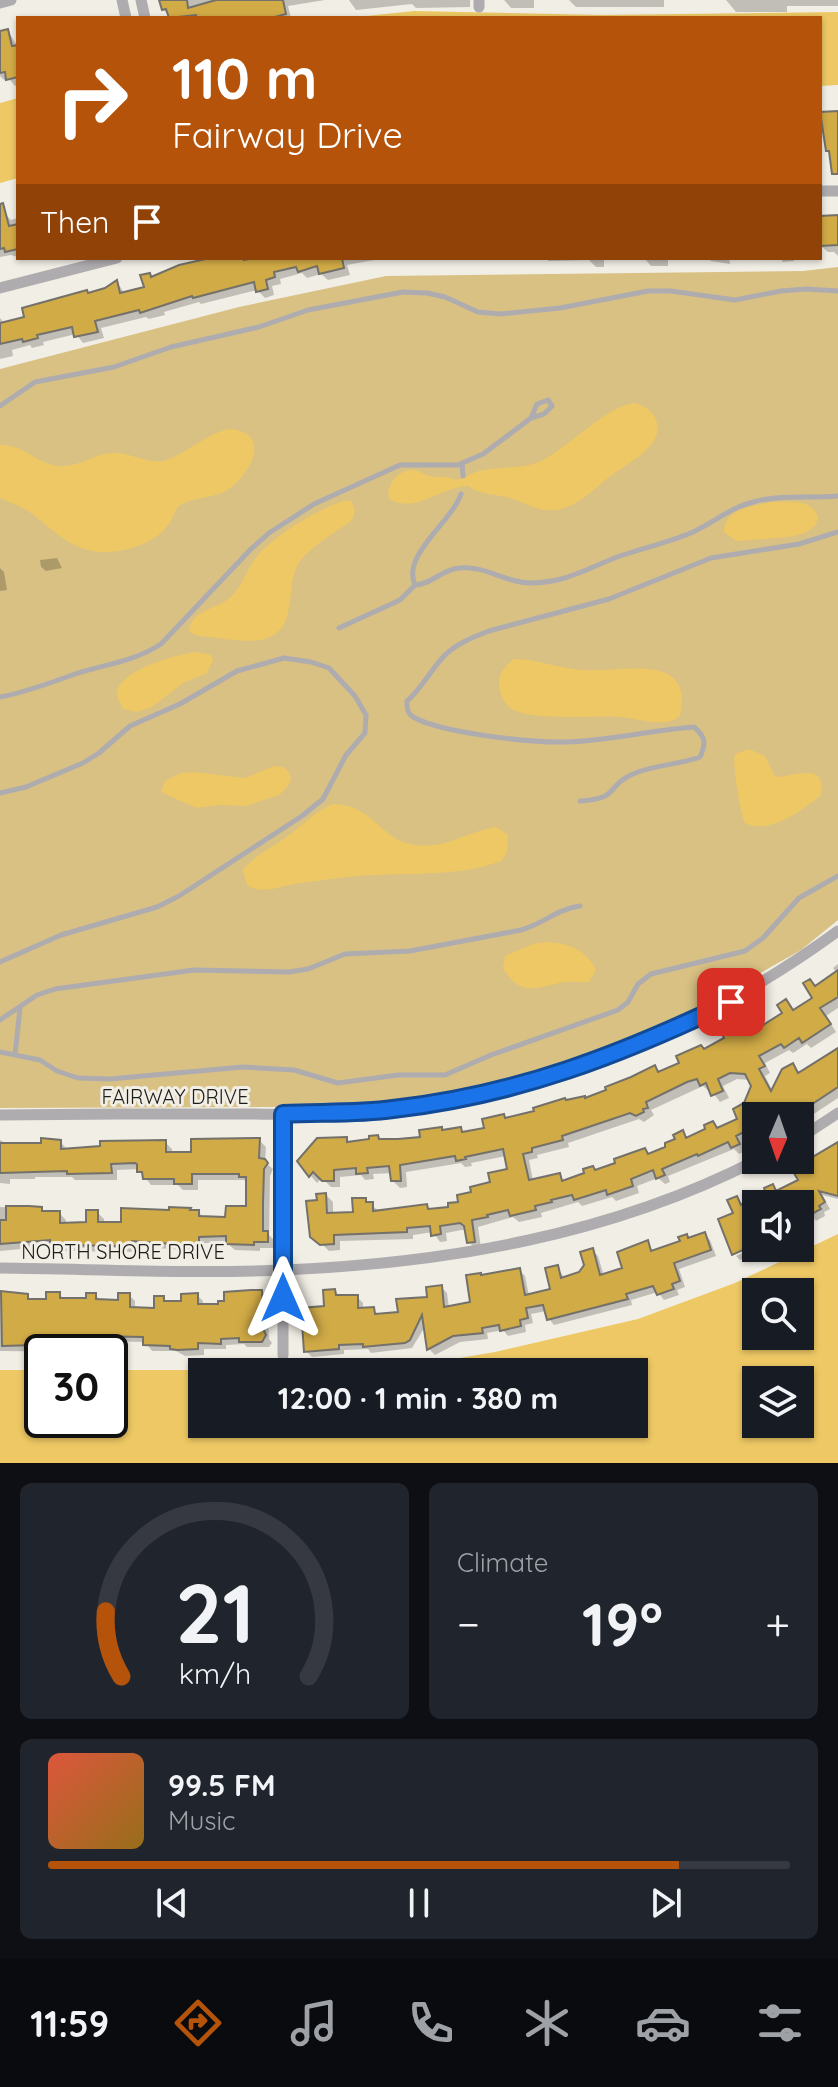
<!DOCTYPE html>
<meta charset="utf-8">
<style>
:root{--surface:#171b24;--page:#20242c;--text:#f1f3f6;--muted:#9ea1a6;--line:#363941;--accent:#b45309}
body{margin:0;font-family:Quicksand,sans-serif;background:var(--page);color:var(--text);height:100vh;display:flex;flex-direction:column;font-size:30px;white-space:nowrap}
*{box-sizing:border-box;margin:0}
p{font-size:26px;color:var(--muted)}
.icon{flex:none;width:44px;height:44px;fill:none;stroke:currentColor;stroke-width:2;stroke-linecap:round;stroke-linejoin:round}
.map{position:relative;height:1463px;overflow:hidden}
.drawer{display:flex;flex-direction:column;gap:20px;padding:20px;background:#0d0f14;flex:1}
.drawer>*{flex:none}
.guide{position:absolute;left:16px;top:16px;width:806px;height:244px;border-radius:0px;box-shadow:0 2px 6px #0004;background:#b45309;color:#fff;overflow:hidden}
.needle{width:52px;rotate:182deg}
.fabs{position:absolute;left:742px;top:1102px;display:grid;gap:16px}
.fabs a{display:grid;place-items:center;width:72px;height:72px;border-radius:0px;background:var(--surface);box-shadow:0 2px 6px #0004;font-size:40px}
.speed{position:absolute;left:24px;top:1334px;display:flex;gap:16px;font-size:40px;font-weight:700;text-align:center}
.speed>*{display:grid;place-content:center;width:104px;height:104px;border-radius:50%;background:var(--surface);box-shadow:0 2px 6px #0004;line-height:1}
.speed .limit{border:4px solid #111;border-radius:12px;background:#fff;color:#111}
.pin{position:absolute;display:grid;place-items:center;width:68px;height:68px;color:#fff;margin:-34px;border-radius:16px;box-shadow:0 4px 12px #0006}
.me{position:absolute;width:88px;margin:-44px;rotate:0deg;stroke-linejoin:round;filter:drop-shadow(0 0 6px #0008)}
.turn{display:flex;align-items:center;gap:28px;height:168px;padding:0 24px;font-size:36px}
.turn .icon{width:104px;height:104px;stroke-width:2.5}
.turn b{display:block;font-size:56px;line-height:68px}
.then{display:flex;align-items:center;height:76px;padding:0 24px;background:#0003;gap:16px;font-size:30px}
.big{font-size:60px;font-weight:800;line-height:1.1}
.drawer .card{flex:1;display:flex;flex-direction:column;justify-content:center;gap:12px;min-width:0;padding:0 28px;border-radius:12px;background:var(--page)}
.drawer .dial{align-items:center;gap:0}
.dial svg{height:208px;overflow:visible;fill:none;stroke:var(--line);stroke-width:7;stroke-linecap:round;text-anchor:middle}
.dial text{fill:var(--text);stroke:none}
.song{display:flex;align-items:center;gap:24px}
.cover{width:96px;height:96px;border-radius:12px;background:linear-gradient(135deg,hsl(10 70% 55%),hsl(40 70% 35%))}
.played{height:8px;border-radius:4px;background:linear-gradient(90deg,var(--accent) 85%,var(--line) 85%)}
.keys{display:flex;justify-content:space-around;direction:ltr}
.heat{display:flex;justify-content:space-between;align-items:center;font-size:44px;direction:ltr}
.drawer .tiles{flex:1;display:grid;gap:20px;grid-template-columns:1fr 1fr}
.card:last-child{grid-column:span 2}
.trip{position:absolute;left:188px;top:1358px;width:460px;height:80px;border-radius:0px;background:var(--surface);box-shadow:0 2px 6px #0004;font-weight:800;line-height:80px;text-align:center}
.tab-bar{display:flex;height:128px;justify-content:space-around;align-items:center;background:#090b0e;color:var(--muted)}
.tab-bar .icon{width:56px;height:56px}
.tab-bar .current{color:var(--accent)}
.tab-bar b{font-size:36px;color:var(--text)}
.map>svg:first-child{display:block}
</style>
<div class="map">
<svg width="838" height="1463" viewBox="0 0 838 1463">
<rect width="100%" height="100%" fill="#f1eee5"/>
<path fill="#d9c184" d="M838,267V920L801,950L648,1036L490,1087L391,1102L277,1107L0,1108V369L239,307L386,276L803,271Z"/>
<path fill="#eec864" fill-rule="evenodd" d="M414,11L602,15L838,12V85L820,86V18H347Z
M18,98V178L0,183V103Z
M634,403C643,405 649,408 654,416C669,441 635,459 618,471C597,484 582,506 556,510C537,512 526,503 510,498C497,494 479,495 469,486C440,486 416,515 389,499C386,486 397,471 411,470C418,470 423,474 430,476C440,479 447,475 456,480C466,479 470,473 479,471C502,465 523,471 545,459C570,445 608,406 634,403Z
M229,429C272,432 252,473 229,489C214,499 197,496 182,504C174,508 174,518 169,524C155,544 126,552 103,552C71,552 51,527 28,511C20,506 9,502 0,498V445C24,443 37,466 62,466C82,466 97,452 115,453C134,453 151,467 169,459C190,451 206,434 229,429Z
M343,501H351C356,510 356,514 350,522C336,531 310,548 300,561C285,582 297,621 274,635C254,647 221,637 199,636L191,633L189,629C194,610 213,610 227,600C240,592 246,571 255,559C270,538 318,509 343,501Z
M773,502C789,502 811,498 818,517L816,525L805,533L789,537L736,541L724,532C724,508 754,506 773,502Z
M197,652L211,655L213,660L207,673L183,683L152,707L137,712L123,709C121,703 115,697 117,691C123,669 177,654 197,652Z
M514,659C538,659 560,669 583,670C621,673 695,650 680,716C674,720 670,722 663,722C648,723 634,718 620,717C596,715 526,722 509,707C503,702 499,691 499,684C498,673 506,665 514,659Z
M749,749L765,756L774,775L778,777C796,775 829,762 820,796C801,811 769,835 745,823C740,812 732,765 735,754Z
M274,766L283,767L288,771L291,779L288,786L279,795L246,806L219,805L196,808L161,792L165,781L181,773L193,772L245,778Z
M333,804C371,804 382,839 410,844C446,851 464,832 496,827L508,835L507,853L501,861C461,876 416,873 373,875C349,876 324,880 300,883C282,885 262,896 247,885L243,870C255,855 270,849 285,838C301,827 315,811 333,804Z
M546,942C568,943 586,949 596,970L589,982C580,983 573,981 564,982C538,987 520,998 503,968L505,956L533,944Z
M838,1234V1463H0V1370H42V1420H110V1370H329L442,1361L495,1352L638,1319L735,1283ZM800,1292V1336H756V1292ZM634,1372V1424H202V1372ZM800,1380V1424H756V1380Z"/>
<path fill="#0003" fill-rule="evenodd" d="M161,0H325L288,6L291,18H171L163,9Z
M349,0H470V7L416,8L412,4L356,10Z
M504,0H534V8H511Z
M569,0H664V7H576Z
M726,0H838V6H787V12H736Z
M8,31L18,47V85L15,86L9,79L4,80L0,76V34Z
M5,214L11,220L18,218V257L11,255L0,257V215Z
M838,217V256L834,252H828L821,246L820,218Z
M223,258H245L249,261L261,258L374,260L347,265L350,275L328,280L321,274L307,278L302,273L280,279L281,284L272,286L274,295L265,298L257,290L201,304L199,302L164,312L165,315L149,319L146,317L101,328L104,338L83,343L76,334L43,342L44,345L32,348L30,345L12,350L13,356L0,359V318L5,324L106,290L117,282L125,294L146,288L152,278Z
M546,258H604V267H596L589,260L549,261Z
M644,258H674H668V266H651Z
M708,258H729L730,264L711,261Z
M780,258H794V261L783,262Z
M57,558L62,568L46,571L41,567L40,560Z
M0,568L4,572L7,590L0,591Z
M838,964V1008L826,1016L836,1032L811,1048L807,1044L793,1053L789,1050L765,1063L770,1073L765,1076L773,1092L792,1066L800,1074L838,1050V1098L800,1123V1116H756V1136L742,1143L746,1151L739,1154L734,1149L668,1176L670,1182L665,1184L658,1178L637,1186L639,1193L616,1201L612,1197L582,1206L578,1202L541,1213L542,1217L519,1222L513,1217L478,1227L481,1248L476,1249L469,1242L467,1229L446,1233L447,1241L440,1242L433,1232L413,1235V1239L340,1241V1250L329,1251L310,1232L319,1202L326,1195L333,1202V1215L355,1214L365,1200L380,1212L426,1207L431,1211L451,1209L510,1171L506,1156L471,1163L472,1166L465,1167L461,1163L406,1172L407,1187L400,1188L392,1180V1173L373,1174L374,1179L365,1180L361,1175L340,1177V1187H331L322,1178L317,1183L299,1162L346,1139L350,1143L371,1141L377,1137L382,1141L422,1138L441,1129L444,1132L460,1129L465,1134L486,1129L506,1119L586,1100L655,1068L661,1074L705,1051L758,1018L765,1026L785,1014L786,1002L795,1012L815,998L817,988L837,973L833,968ZM737,1079L750,1080L754,1086L740,1120L719,1130L713,1123L708,1130L688,1139L682,1133L667,1149L650,1155L645,1150L566,1182L559,1175L533,1181L529,1160L538,1158L537,1155L569,1147L568,1143L639,1119L644,1122L654,1115L651,1110L703,1086L709,1091L711,1090L720,1102L729,1098L723,1086Z
M0,1140L8,1145L60,1142L68,1150L165,1142L172,1149V1154H193L259,1140L266,1147L265,1162L273,1169L270,1176L269,1235L274,1240V1248H260V1251L235,1250L227,1243H205V1251L138,1247V1252L58,1251L53,1246L0,1251V1207L29,1208L41,1209L44,1213H59L66,1220V1225L88,1224L97,1212L104,1219V1224H123L190,1210L198,1212L205,1218L227,1219L248,1208V1183L244,1180H198V1190H183L178,1185H151L139,1169L117,1170V1180H75L72,1177H35V1179H10V1184L0,1183Z
M838,1149V1199L822,1195L830,1209L824,1212L825,1216L816,1221L812,1216L800,1222V1204H756V1242L736,1214V1198L743,1206L769,1194L772,1186L779,1192L801,1181Z
M704,1234L710,1240L716,1256L679,1269L685,1287L677,1290L679,1295L664,1300L658,1292L631,1300L632,1305L554,1325L549,1319L546,1311L531,1314L533,1323L525,1325L526,1332L508,1336L503,1330L487,1333L488,1339L460,1342L435,1355L429,1349L426,1325L412,1348L371,1353L368,1349L344,1350V1354L312,1357L306,1351L334,1291L341,1297H357L363,1303V1310L373,1309L380,1316L400,1314L429,1298L441,1287L447,1293L449,1308L473,1304L483,1277L519,1270L525,1276L529,1296L552,1290L557,1267L565,1279L580,1274L592,1250L598,1256L604,1276L624,1270L647,1243L654,1252Z
M756,1247L764,1249L740,1260L736,1256Z
M261,1292L267,1299L269,1339L272,1343L269,1347H247L244,1344L226,1345V1349H204V1355L185,1356L176,1351H152L145,1342L101,1341V1350L87,1352L0,1351V1293L27,1296L32,1301H48L59,1294L65,1300H88L95,1295L102,1301L120,1302L129,1295L135,1301V1310H156L163,1298L168,1303H183L197,1295L203,1301V1306H219Z"/>
<path fill="#d1ab46" stroke="#74716a" stroke-width="2" fill-rule="evenodd" d="M159,0H187L188,8L216,0H283L286,14L271,18H197L196,15L169,18L166,9L162,10Z
M8,29L12,46L18,45V77L6,80L5,72L0,73V31Z
M838,111V174H832L829,151H826L820,112Z
M3,203L9,226L18,224V249L5,252L4,248L0,249V204Z
M838,215V245L820,246V216Z
M210,258H244V260L253,258H342L344,268L319,274L317,266L298,272L296,267L274,272L275,277L266,280L268,289L256,292L254,282L193,298L192,296L140,313L139,310L95,321L98,332L74,337L72,327L37,335L38,338L23,342L22,339L0,344V323L24,317L22,308L87,290L88,293L105,288L117,280L120,293L144,287L140,275L150,273L151,277L179,265Z
M838,970V997L820,1008L831,1024L802,1043L799,1038L784,1048L781,1044L759,1056L765,1066L759,1069L771,1091L782,1069L793,1063L798,1073L838,1048V1087L794,1116H790L786,1109L772,1116H756V1126L736,1136L740,1144L731,1148L728,1142L698,1156L697,1154L662,1169L665,1175L656,1179L653,1170L631,1179L633,1186L607,1195L606,1190L574,1200L572,1195L551,1200L552,1202L535,1206L536,1210L510,1216L508,1210L487,1215L488,1217L472,1220L475,1242L467,1243L464,1226L460,1223L440,1226L441,1234L431,1236L430,1226L407,1228V1232L334,1235V1244L320,1245L310,1237L306,1201L317,1200L316,1194L326,1193L327,1213L353,1212L352,1198H366V1202H373V1211L427,1204L428,1209L448,1207V1203L458,1202L457,1195L471,1192L470,1187L490,1182L488,1173L507,1169L503,1149L465,1157L466,1159L456,1161L455,1156L400,1165L401,1181H391L389,1166L367,1168L368,1173L356,1174V1168L334,1170V1181H322L313,1172L309,1177L297,1161L317,1138L347,1137V1142L369,1139V1136L378,1135L379,1139H398L420,1137L419,1130L442,1127V1130L461,1127L462,1132L484,1128L482,1119L504,1114L505,1118L534,1111L533,1108L565,1098L566,1100L585,1096V1098L606,1090L605,1087L631,1077L655,1065L658,1072L679,1063L676,1056L701,1045L704,1049L724,1038L722,1034L758,1015L763,1025L782,1013L777,1005L786,999L793,1010L812,998L803,983L810,979L815,986ZM730,1073L745,1074L751,1086L744,1103L733,1109L737,1119L717,1128L713,1121L704,1125L705,1129L686,1138L683,1130L673,1135L675,1139L665,1143V1147L648,1154L645,1148L614,1159L615,1163L595,1170L593,1166L583,1169L584,1173L562,1181L560,1173L529,1180L523,1154L532,1152V1148L563,1140L562,1136L630,1113L636,1116L644,1112L643,1109L648,1108L646,1102L687,1082L697,1079L700,1086L706,1083L711,1096L723,1091L718,1079Z
M41,1138L61,1140V1149L100,1146V1141L166,1140V1152H191V1139L260,1138L259,1158L265,1159L268,1163L264,1169L263,1203V1231H268V1242H254V1245L226,1244V1236L199,1237V1246L132,1241V1246L50,1245V1240L0,1244V1220H6V1206H29L42,1207V1211H60V1223L86,1222V1210H98V1222H121V1208L169,1210V1207L191,1208L190,1210H199V1216L225,1217L226,1206H246V1177H239V1174H192V1184H174V1179H143L142,1172H137V1164L135,1163L111,1164L112,1173L67,1174V1171L0,1173V1143H41Z
M838,1142V1196L819,1191L825,1202L819,1206L821,1209L808,1216L806,1211L800,1214V1204H756V1244L732,1255L718,1219L733,1213L727,1200L737,1196L741,1205L766,1193L764,1188L773,1184L776,1191L798,1180L794,1173L813,1162L811,1158Z
M705,1232L711,1250L674,1263L680,1281L672,1284L674,1289L657,1295L653,1286L626,1294L628,1299L547,1320L543,1305L526,1308L528,1318L520,1320L521,1326L500,1331L499,1325L482,1328L483,1333L453,1336L427,1350L422,1315L410,1340L405,1343L363,1347V1344L339,1345V1349L304,1352L301,1308L324,1306L323,1290L335,1289L336,1295H358V1308L374,1307L375,1314L398,1312L396,1299L427,1297L426,1287L442,1285L444,1307L470,1302L466,1275L481,1273V1275L520,1268L525,1295L550,1289L545,1268L558,1265L561,1278L579,1272L584,1265L580,1252L593,1248L600,1275L622,1268L617,1252L648,1240L651,1251L680,1241L678,1237L687,1234L688,1238Z
M251,1290H262L264,1331L266,1335L262,1342H239V1338L221,1339V1344L198,1343V1349L177,1350L170,1349V1346L143,1345V1337L95,1336V1345H82V1348L36,1350V1345L2,1346L1,1291L28,1294V1299H46V1292H60V1298H86V1293H96V1299L118,1300V1293H130V1307L154,1308V1296H164V1301H181V1294L198,1293V1304H218V1301H224V1292Z"/>
<g fill="none" stroke-linecap="round" stroke-linejoin="round">
<path stroke="#aeacaf" stroke-width="5" d="M0,406L35,382L114,367L171,347L259,327L308,310L403,292L427,293L445,297L478,312L501,314L560,308L648,291H671L735,300L781,291L806,289L838,291
M462,463L463,476
M461,494C452,522 401,555 415,585C430,585 443,569 459,568C479,566 494,575 512,580C528,585 545,583 561,579C583,573 602,562 623,555C647,547 670,542 693,532C714,522 730,508 753,502C781,494 809,499 838,496
M339,628L400,600L415,585
M0,697C28,692 52,682 78,673C107,664 135,661 161,644L251,549L269,533L314,504L400,465H458L483,454L531,418L544,414L552,406L548,400L537,404L531,418
M0,793L26,787L83,763L99,753L130,726L180,704L237,671L284,658L311,662L329,668L355,696L366,715L365,733L346,755L323,799L302,816L179,896L157,907L61,935L0,962
M580,801C622,798 605,786 633,774C653,765 678,765 700,757C706,744 706,737 694,727C651,730 608,741 565,742C532,743 441,733 413,717C407,713 407,708 407,701C422,688 430,671 444,656C456,644 473,637 489,631L609,599L711,558L799,544L838,532
M0,1020L37,995L55,989L194,970L289,972L308,969L345,954L410,951L521,930C543,924 557,909 580,906
M0,1052L40,1060L57,1071L78,1078L110,1079L243,1067L294,1070L338,1083L398,1075H445L491,1055L618,1010L628,1002L638,984L651,974L745,951L763,938L799,898L838,876
M15,1055L20,1008"/>
<path stroke="#aeacaf" stroke-width="11" d="M122,0L126,18
M141,0L145,18
M479,0V7
M0,3L11,0
M820,191H838
M0,288L117,258
M283,1114V1355
M0,1115C79,1114 157,1114 236,1114C288,1114 342,1116 394,1109C555,1090 707,1027 838,931
M800,1138L838,1113
M0,1268C94,1269 190,1274 284,1270C447,1263 611,1235 757,1160"/>
</g>
<g fill="none" stroke-linecap="round" stroke-linejoin="round">
<defs>
<path id="route" d="M283,1298V1114C319,1112 357,1114 393,1109C517,1095 620,1055 731,1002"/>
</defs>
<use href="#route" stroke="#114b97" stroke-width="20"/>
<use href="#route" stroke="#1a73e8" stroke-width="14"/>
</g>
<g text-anchor="middle" dominant-baseline="central" stroke-width="6" stroke-linejoin="round" paint-order="stroke">
<g font-size="20" fill="#1d1c19" stroke="#f1eee5">
<text x="175" y="1096">FAIRWAY DRIVE</text>
<text x="123" y="1251">NORTH SHORE DRIVE</text>
</g>
</g>
</svg>
<div class="fabs">
<a><svg class="needle" viewBox="-14 -14 28 28"><path d="M0-13l5 13h-10z" fill="#e53935"/><path d="M0 13l5-13h-10z" fill="#9ea1a6"/></svg></a>
<a><svg class="icon" aria-label="sound" viewBox="0 0 24 24"><path d="M4 9h4l5-4v14l-5-4H4zM17 9q2 3 0 6"/></svg></a>
<a><svg class="icon" aria-label="search" viewBox="0 0 24 24"><circle cx="10" cy="10" r="6"/><path d="M15 15l6 6"/></svg></a>
<a><svg class="icon" aria-label="layers" viewBox="0 0 24 24"><path d="M12 4l9 5-9 5-9-5zM3 14l9 5 9-5"/></svg></a>
</div>
<div class="speed"><div class="limit">30</div></div>
<div class="pin" style="left:731px;top:1002px;background:#d93025"><svg class="icon" aria-label="arrive" viewBox="0 0 24 24"><path d="M6 21V4h12l-3 4 3 4H6"/></svg></div>
<svg class="me" style="left:283px;top:1298px" viewBox="-20 -20 40 40"><path d="M0-17L14 15 0 8-14 15z" fill="#1a73e8" stroke="#fff" stroke-width="4"/></svg>
<div class="trip">12:00 · 1 min · 380 m</div>
<div class="guide">
<div class="turn"><svg class="icon" aria-label="right" viewBox="0 0 24 24"><path d="M7 20v-9h11M14 6l5 5-5 5"/></svg><div><b>110 m</b>Fairway Drive</div></div>
<div class="then">Then<svg class="icon" aria-label="arrive" viewBox="0 0 24 24"><path d="M6 21V4h12l-3 4 3 4H6"/></svg></div>
</div>
</div>
<section class="drawer">
<div class="tiles">
<div class="card dial"><svg viewBox="0 0 100 80">
<path d="M14 69A42 42 0 1 1 86 69"/>
<path d="M14 69A42 42 0 0 1 8 44" stroke="#b45309"/>
<text x="50" y="56" font-size="32" font-weight="700">21</text>
<text x="50" y="72" font-size="11">km/h</text>
</svg></div>
<div class="card"><p>Climate</p>
<div class="heat"><a>−</a><b class="big">19°</b><a>+</a></div>
</div>
<div class="card">
<div class="song"><i class="cover"></i><div><b>99.5 FM</b><p>Music</p></div></div>
<div class="played"></div>
<div class="keys"><svg class="icon" aria-label="previous" viewBox="0 0 24 24"><path d="M18 5L8 12l10 7zM5 5v14"/></svg><svg class="icon" aria-label="pause" viewBox="0 0 24 24"><path d="M8 5v14M16 5v14"/></svg><svg class="icon" aria-label="next" viewBox="0 0 24 24"><path d="M6 5l10 7-10 7zM19 5v14"/></svg></div>
</div>
</div>
</section>
<nav class="tab-bar">
<b>11:59</b>
<svg class="icon current" aria-label="directions" viewBox="0 0 24 24"><path d="M12 3l9 9-9 9-9-9zM9 14v-3h6M13 9l2 2-2 2"/></svg>
<svg class="icon" aria-label="music" viewBox="0 0 24 24"><path d="M9 18V5l10-2v13"/><circle cx="6" cy="18" r="3"/><circle cx="16" cy="16" r="3"/></svg>
<svg class="icon" aria-label="phone" viewBox="0 0 24 24"><path d="M5 4h4l2 5-3 2q2 4 5 5l2-3 5 2v4C11 20 4 13 5 4z"/></svg>
<svg class="icon" aria-label="climate" viewBox="0 0 24 24"><path d="M12 3v18M4 7l16 10M4 17L20 7"/></svg>
<svg class="icon" aria-label="car" viewBox="0 0 24 24"><path d="M5 17H2v-5l4-1 3-4h7l3 4 3 1v5h-3M9 17h6M6 11h13"/><circle cx="7" cy="17" r="2"/><circle cx="17" cy="17" r="2"/></svg>
<svg class="icon" aria-label="filters" viewBox="0 0 24 24"><path d="M4 7h16M4 17h16"/><circle cx="9" cy="7" r="2"/><circle cx="15" cy="17" r="2"/></svg>
</nav>
